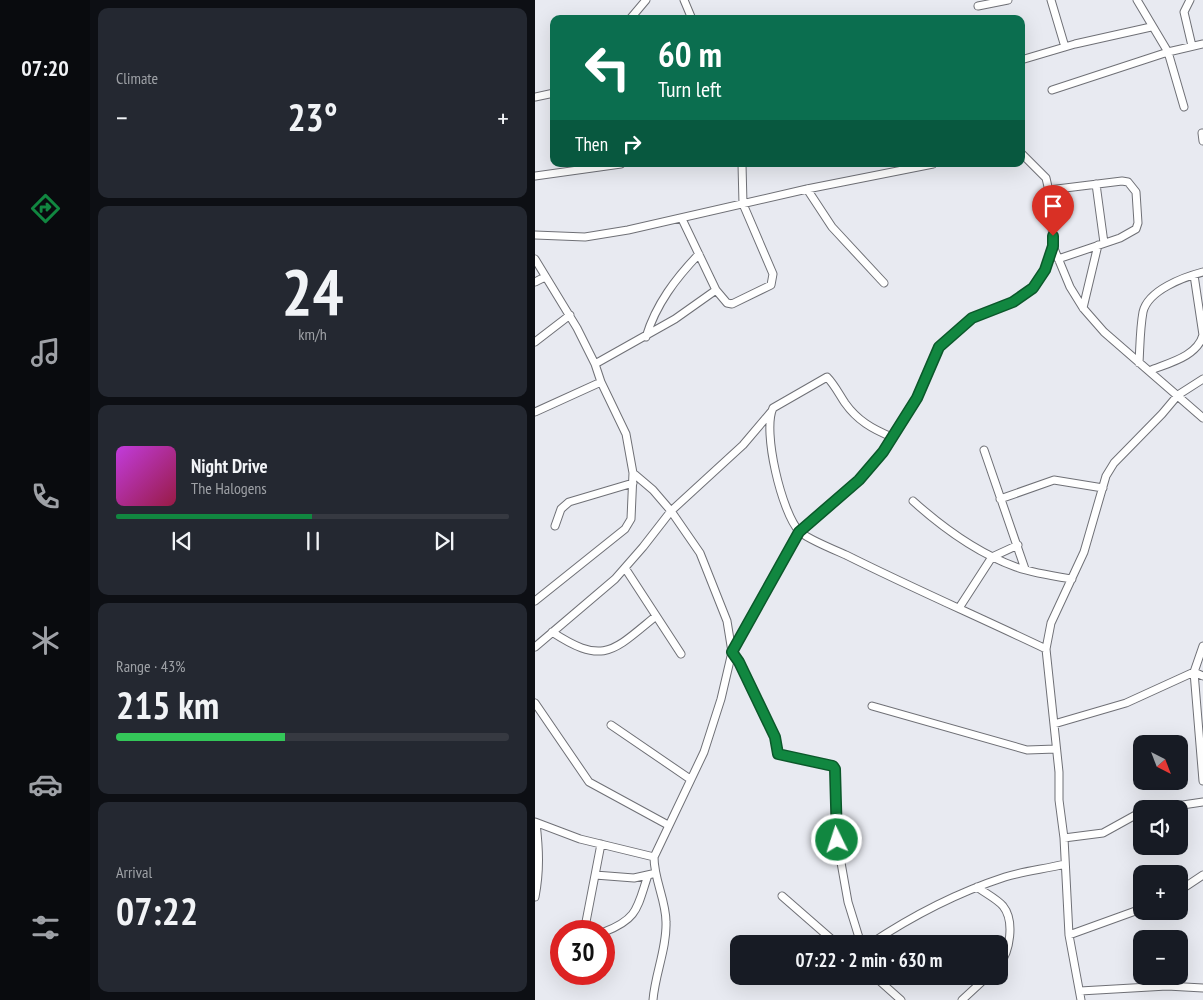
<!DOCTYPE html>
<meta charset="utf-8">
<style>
:root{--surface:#171b24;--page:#242831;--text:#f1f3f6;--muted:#9ea1a6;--line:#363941;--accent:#118740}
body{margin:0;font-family:"PT Sans Narrow",sans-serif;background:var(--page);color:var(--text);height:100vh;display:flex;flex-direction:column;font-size:19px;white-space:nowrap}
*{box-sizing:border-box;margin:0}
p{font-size:16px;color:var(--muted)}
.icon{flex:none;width:28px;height:28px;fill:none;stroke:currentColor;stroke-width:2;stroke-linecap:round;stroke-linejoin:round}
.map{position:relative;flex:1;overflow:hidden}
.side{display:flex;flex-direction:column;gap:8px;padding:8px;background:#0d0f14;width:445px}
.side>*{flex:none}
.banner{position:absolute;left:15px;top:15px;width:475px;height:152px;border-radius:10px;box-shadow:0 5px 20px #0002;background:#0b6e4f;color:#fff;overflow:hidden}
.needle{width:32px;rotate:138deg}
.tools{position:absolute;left:598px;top:735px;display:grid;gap:10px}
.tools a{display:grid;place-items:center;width:55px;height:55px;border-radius:10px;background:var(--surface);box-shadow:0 5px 20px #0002;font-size:25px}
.speed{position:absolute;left:15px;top:920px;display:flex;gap:10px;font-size:25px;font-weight:700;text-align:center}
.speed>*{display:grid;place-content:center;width:65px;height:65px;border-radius:50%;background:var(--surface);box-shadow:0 5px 20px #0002;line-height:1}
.speed .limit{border:8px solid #d22;background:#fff;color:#111}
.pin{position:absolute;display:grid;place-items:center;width:42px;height:42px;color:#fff;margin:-51px -21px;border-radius:50% 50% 50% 0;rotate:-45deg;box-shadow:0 0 5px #0007}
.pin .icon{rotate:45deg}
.me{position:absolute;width:55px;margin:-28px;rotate:356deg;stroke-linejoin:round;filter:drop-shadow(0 0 4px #0008)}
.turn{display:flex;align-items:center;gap:18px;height:105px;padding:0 25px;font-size:22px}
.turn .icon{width:65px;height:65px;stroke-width:2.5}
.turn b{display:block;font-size:35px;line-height:42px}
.then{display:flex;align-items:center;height:48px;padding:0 25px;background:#0003;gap:10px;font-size:19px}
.big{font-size:38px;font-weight:800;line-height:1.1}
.side .widget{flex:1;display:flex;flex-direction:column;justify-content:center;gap:8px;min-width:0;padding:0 18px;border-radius:10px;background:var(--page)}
.side .dial{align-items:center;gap:0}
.dial b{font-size:65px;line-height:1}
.song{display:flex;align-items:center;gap:15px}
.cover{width:60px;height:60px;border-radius:8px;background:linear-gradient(135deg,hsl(290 70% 55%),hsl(340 70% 35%))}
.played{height:5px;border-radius:2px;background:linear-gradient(90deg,var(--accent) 50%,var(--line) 50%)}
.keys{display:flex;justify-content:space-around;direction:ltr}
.heat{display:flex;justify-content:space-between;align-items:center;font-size:28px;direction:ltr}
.charge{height:8px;border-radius:4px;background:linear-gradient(90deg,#34c759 43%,var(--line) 0)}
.trip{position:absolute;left:195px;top:935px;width:278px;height:50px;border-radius:10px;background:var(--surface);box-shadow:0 5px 20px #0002;font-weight:800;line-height:50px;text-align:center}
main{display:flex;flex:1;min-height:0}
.tabs{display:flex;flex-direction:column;width:90px;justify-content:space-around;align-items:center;background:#090b0e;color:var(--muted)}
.tabs .icon{width:35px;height:35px}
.tabs .on{color:var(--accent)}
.tabs b{font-size:22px;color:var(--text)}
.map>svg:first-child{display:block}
</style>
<main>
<nav class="tabs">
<b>07:20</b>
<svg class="icon on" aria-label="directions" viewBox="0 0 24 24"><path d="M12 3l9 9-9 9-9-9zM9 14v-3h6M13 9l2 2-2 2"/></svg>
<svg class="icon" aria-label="music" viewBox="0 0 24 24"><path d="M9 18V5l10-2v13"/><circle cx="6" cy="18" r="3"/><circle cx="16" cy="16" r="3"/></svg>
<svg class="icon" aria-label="phone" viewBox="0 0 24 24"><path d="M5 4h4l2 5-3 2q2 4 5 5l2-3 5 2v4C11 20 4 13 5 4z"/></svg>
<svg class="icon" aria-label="climate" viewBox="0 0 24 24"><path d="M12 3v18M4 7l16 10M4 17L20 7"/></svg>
<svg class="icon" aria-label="car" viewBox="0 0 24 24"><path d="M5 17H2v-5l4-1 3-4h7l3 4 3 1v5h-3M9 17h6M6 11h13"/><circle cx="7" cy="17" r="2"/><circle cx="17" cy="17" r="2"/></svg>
<svg class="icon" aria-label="filters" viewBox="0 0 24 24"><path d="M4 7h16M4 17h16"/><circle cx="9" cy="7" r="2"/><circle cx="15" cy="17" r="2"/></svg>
</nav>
<section class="side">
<div class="widget"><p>Climate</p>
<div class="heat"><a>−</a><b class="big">23°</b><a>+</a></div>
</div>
<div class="widget dial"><b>24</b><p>km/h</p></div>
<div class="widget">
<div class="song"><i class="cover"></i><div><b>Night Drive</b><p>The Halogens</p></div></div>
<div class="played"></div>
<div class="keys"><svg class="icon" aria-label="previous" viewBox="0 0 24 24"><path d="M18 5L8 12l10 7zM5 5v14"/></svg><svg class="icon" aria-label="pause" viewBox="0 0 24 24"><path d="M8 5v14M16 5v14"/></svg><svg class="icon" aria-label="next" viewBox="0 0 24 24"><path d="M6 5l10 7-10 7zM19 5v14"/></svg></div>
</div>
<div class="widget"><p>Range · 43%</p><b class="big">215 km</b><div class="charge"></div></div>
<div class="widget"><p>Arrival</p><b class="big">07:22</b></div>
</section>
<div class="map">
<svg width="668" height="1000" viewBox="0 0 668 1000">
<rect width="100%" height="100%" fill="#e8eaf1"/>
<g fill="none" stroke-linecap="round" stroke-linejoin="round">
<defs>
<path id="street" d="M149,0L157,19
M516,0L530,47
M602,0L633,52L649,107
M655,0L649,12L657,46
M443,6L473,0
M95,19L111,0
M486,60L540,44L616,27
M517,90L633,52L668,44
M0,97L19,93
M667,133L668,141
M486,153L511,178L516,200L518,246L535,287L548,308L569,332L668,418
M0,176L86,164
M561,184L569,243
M272,189L297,227L349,283
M514,190L587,181L593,182L601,192L603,223L601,229L585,238L523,259
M147,219L181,290L192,303L197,304L236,285L238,274L208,204L207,164
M0,235L50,237L93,230L272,189L398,164
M0,259L42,328L60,364L66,382L91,434L98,473L118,490L136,511L165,553L192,621L197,652L204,662L240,737L243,754L297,766L300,769L302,840L313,902L326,944
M0,282L10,277
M548,308L563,245
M111,337C121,304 141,278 164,254
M0,342L35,315
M604,363C605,346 605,328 608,312C613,290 649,277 668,272
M60,364L140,319L181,290
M614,371C633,363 662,357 668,335L659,275
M0,412L66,382
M357,437C337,429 322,420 310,403C304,394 299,384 292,377L238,408C227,431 247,513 264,531C270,538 302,551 311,555C377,588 444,617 511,649
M449,450L490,569
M465,499L519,480L568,488
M378,501C408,528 442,553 481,567C498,573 518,576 537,579
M20,526L26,509L34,502L98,483
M90,568L146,654
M0,601L90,529L96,519L98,473
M424,608L457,557L483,545
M17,632C69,666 78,651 121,616
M668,646L659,672L668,781
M0,647L80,579L108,547L136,511L208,445L236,412
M0,703L54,782L133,825
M337,706L492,750L521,749
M519,724L591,703L659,672L668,676
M76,725L155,779
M621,809L668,802
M0,822L45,839L119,857
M529,838L568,833L606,812
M60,875L99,878L117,874
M442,887C450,893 462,899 468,906C480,921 475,952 464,965
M644,891L668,875
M247,896L302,944
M0,897C5,871 4,849 1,823
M52,931L50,927L66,844
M69,932C103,919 102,908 113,875
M534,935L606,909
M335,944C377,916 421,893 470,877C489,871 510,869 530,864
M339,976L366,1000
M545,991L632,986L668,988
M118,1000C120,974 132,948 131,922C131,900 119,880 119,857L169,752L186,699L197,652L264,532L324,480L348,452L382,398L404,347L437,318L478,302L498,288L510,270L518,246
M427,1000L453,976
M546,1000L534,935L529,838L524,800V772L511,649L516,623L549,552L571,476L579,463L627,414L643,395L668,379"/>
</defs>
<use href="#street" stroke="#6f7076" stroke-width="9"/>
<use href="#street" stroke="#fff" stroke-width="7"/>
</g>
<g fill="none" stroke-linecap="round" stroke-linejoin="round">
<defs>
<path id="route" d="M302,840L300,769L298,766L243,754L240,737L204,662L197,652L264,532L324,480L348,452L382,398L404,347L437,318L478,302L498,288L510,270L518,246V236"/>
</defs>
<use href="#route" stroke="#0b582a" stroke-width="12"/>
<use href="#route" stroke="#118740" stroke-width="9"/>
</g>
</svg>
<div class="tools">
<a><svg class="needle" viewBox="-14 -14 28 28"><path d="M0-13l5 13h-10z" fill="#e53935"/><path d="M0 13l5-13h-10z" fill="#9ea1a6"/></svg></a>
<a><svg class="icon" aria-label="sound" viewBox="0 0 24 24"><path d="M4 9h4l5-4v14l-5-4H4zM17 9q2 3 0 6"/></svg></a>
<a>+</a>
<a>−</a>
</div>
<div class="speed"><div class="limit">30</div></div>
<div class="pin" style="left:518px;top:236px;background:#d93025"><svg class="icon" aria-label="arrive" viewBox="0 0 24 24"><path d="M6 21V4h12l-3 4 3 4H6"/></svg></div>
<svg class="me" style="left:302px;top:840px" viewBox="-20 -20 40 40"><circle r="17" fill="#118740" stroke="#fff" stroke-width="3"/><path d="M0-11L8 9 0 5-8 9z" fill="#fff"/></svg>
<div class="trip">07:22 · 2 min · 630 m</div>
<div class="banner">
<div class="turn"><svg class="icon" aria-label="left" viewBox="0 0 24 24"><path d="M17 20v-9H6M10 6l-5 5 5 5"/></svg><div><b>60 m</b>Turn left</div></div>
<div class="then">Then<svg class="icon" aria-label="right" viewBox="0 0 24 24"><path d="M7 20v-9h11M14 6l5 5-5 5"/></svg></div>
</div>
</div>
</main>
